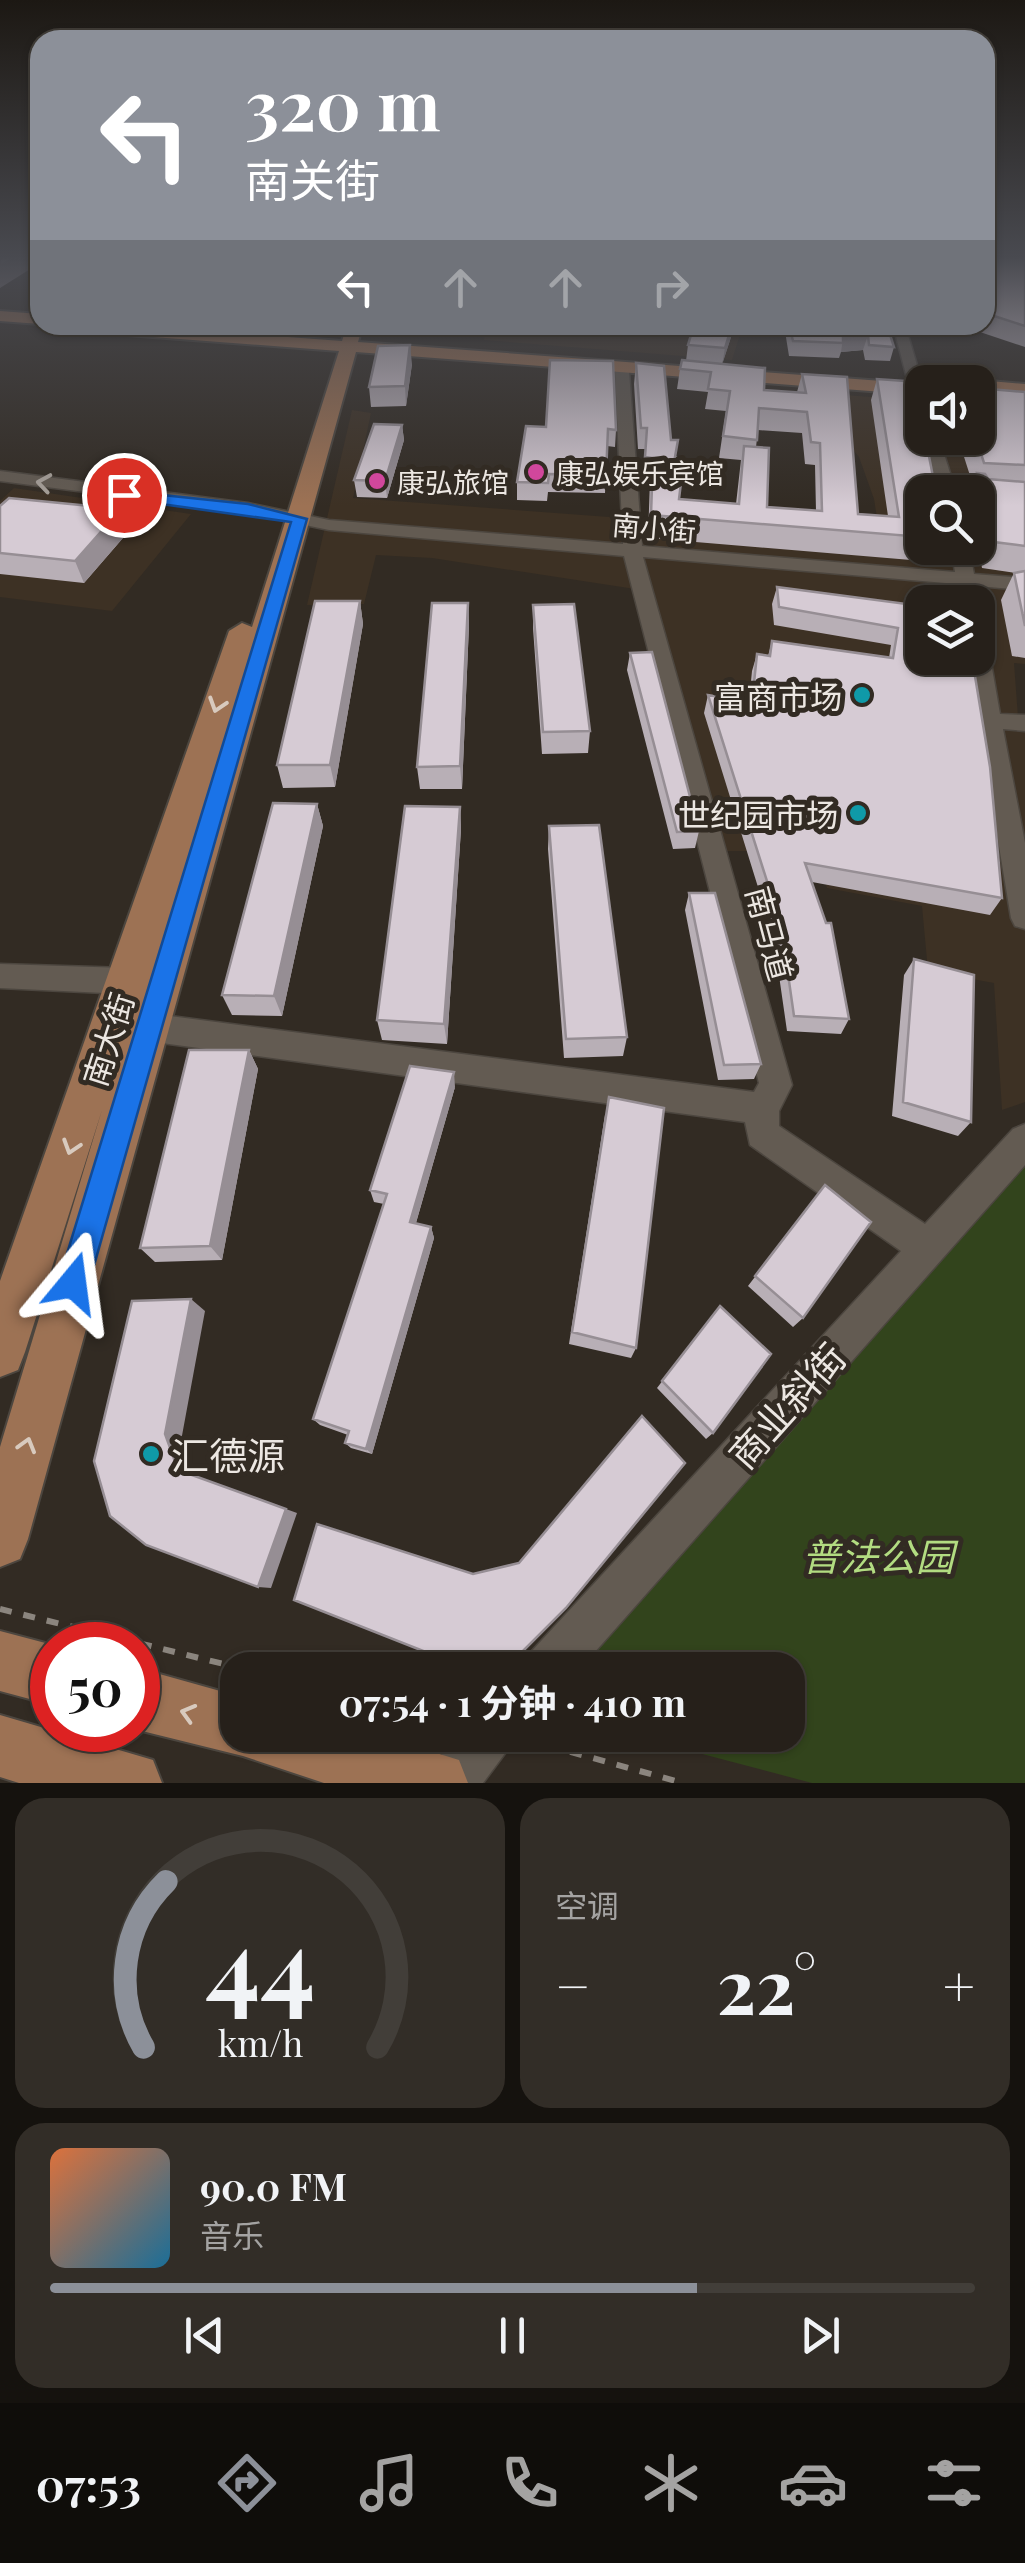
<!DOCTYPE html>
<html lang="zh">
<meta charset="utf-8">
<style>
:root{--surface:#26201a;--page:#322d27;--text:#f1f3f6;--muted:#a4a3a2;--line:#423e39;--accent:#8c9099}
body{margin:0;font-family:"Playfair Display","Noto Sans SC",serif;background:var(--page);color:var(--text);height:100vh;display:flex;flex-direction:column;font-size:38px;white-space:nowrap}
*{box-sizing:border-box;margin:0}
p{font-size:32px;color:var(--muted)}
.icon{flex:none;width:55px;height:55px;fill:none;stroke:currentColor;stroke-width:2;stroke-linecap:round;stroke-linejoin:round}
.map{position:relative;height:1783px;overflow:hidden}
.drawer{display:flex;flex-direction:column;gap:15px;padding:15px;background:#15120e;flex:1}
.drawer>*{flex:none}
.top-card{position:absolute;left:30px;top:30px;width:965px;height:305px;border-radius:30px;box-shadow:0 2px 8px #0004,0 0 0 2px var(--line);background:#8c9099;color:#fff;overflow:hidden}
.tools{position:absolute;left:905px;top:365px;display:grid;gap:20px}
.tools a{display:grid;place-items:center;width:90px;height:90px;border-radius:20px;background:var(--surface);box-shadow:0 2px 8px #0004,0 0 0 2px var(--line);font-size:50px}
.speed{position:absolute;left:30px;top:1622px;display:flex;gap:20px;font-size:50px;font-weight:700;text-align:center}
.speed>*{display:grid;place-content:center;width:130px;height:130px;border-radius:50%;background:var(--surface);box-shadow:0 2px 8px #0004,0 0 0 2px var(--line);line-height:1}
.speed .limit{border:15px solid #d22;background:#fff;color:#111}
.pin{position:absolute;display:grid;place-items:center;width:85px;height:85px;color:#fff;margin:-42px;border:5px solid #fff;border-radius:50%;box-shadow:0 2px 10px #0007}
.me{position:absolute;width:110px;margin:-55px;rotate:16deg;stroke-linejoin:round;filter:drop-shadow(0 0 8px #0008)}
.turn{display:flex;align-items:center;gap:35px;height:210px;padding:0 50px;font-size:45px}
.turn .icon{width:130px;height:130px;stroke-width:2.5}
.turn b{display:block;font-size:70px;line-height:85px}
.lanes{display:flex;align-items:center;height:95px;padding:0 50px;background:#0003;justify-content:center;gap:50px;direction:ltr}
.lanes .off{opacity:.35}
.big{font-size:75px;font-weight:700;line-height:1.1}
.drawer .tile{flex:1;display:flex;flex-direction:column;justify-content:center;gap:15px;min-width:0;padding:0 35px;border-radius:30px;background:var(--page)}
.drawer .dial{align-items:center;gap:0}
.dial svg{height:260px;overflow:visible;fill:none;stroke:var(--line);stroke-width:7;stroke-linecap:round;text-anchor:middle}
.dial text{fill:var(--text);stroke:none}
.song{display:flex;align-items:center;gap:30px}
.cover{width:120px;height:120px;border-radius:15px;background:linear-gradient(135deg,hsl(20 70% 55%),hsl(200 70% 35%))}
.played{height:10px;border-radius:5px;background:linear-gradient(90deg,var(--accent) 70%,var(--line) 70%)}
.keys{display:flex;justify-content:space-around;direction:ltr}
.heat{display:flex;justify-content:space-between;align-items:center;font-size:55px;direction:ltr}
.drawer .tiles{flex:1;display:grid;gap:15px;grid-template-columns:1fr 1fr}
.tile:last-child{grid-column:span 2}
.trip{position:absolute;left:220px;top:1652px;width:585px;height:100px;border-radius:30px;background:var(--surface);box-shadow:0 2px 8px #0004,0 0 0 2px var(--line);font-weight:700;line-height:100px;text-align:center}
.menu{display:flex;height:160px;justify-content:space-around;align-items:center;background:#0f0d0a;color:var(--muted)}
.menu .icon{width:70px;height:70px}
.menu .selected{color:var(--accent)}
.menu b{font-size:45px;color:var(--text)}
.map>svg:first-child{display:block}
</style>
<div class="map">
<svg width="1025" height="1783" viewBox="0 0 1025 1783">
<rect width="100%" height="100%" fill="#322b23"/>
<path fill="#3d3124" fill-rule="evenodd" d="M485,325H743L732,360L484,340Z
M781,390L922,401V438H978L1025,409V664L1014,663L1018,717L1025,718V1102L1002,1110L994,983L928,971L922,906L827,888L816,851H723L648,591L432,558L376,555L364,604L307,605L352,410L371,413L353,498L880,537L874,499L859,457L844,439L781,403ZM922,492H978V548H922ZM922,602H978V658H922Z
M14,488L191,514L112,611L0,597V501Z"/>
<path fill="#32441c" d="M1025,1166V1783H812L630,1735H788V1670H580Z"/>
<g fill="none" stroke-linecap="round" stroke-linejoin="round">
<defs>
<path id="minor" d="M0,257H40V262L0,261Z
M893,325H905L922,382V413L914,409L910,389L913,386L908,382Z
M626,363L633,367L629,372L642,546L955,572L951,548H969L974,574L1025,578V590L977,586L980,602L978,606V602H960L957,584L643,557L792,1085L779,1111V1126L925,1224L1013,1129L1025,1124V1165L579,1670H523L530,1653L901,1251L750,1145L745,1122L147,1041L136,1037L132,1027L136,1017L147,1013L754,1092L759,1083L624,556L329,530L248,513L0,481V471L248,503L329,520L623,544L615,372Z
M923,438H939L956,492H939Z
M978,645L989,651L1000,714L1025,715V731L1003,729L1025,843V929L1015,926L1011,918L979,726L975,720L968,658H978Z
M0,964L126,968L137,972L141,981L137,990L126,994L0,988Z
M458,1735H514L506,1752L483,1783H426L433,1765Z"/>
<path id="major" d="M0,311L40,314V324L0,321Z
M52,325H126L342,341L347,325H363L358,342L922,384V395L356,352L28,1539L20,1559L0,1567V1447L102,1110L25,1352L18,1370L0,1377V1281L229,631L242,623L252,627L339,351L60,330Z
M978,380L1025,384V396L978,391V382H971Z
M0,1631L53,1645L52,1705L0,1691Z
M138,1668L238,1696V1735H378L459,1760L468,1783H324L243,1756L138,1730Z
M0,1715L153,1760L162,1783H19L0,1777Z"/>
</defs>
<use href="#minor" stroke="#4c463f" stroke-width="3"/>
<use href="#major" stroke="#4c463f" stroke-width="4"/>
<path stroke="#8b857e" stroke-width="2.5" stroke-dasharray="4 4" stroke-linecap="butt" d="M930,376L960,378"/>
<path stroke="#8b857e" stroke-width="6" stroke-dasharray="12 12" stroke-linecap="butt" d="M0,1609L248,1670
M524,1739L683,1783"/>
<use href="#minor" fill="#635b52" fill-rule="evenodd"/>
<use href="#major" fill="#9d7254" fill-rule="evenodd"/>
</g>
<path fill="#b8afb6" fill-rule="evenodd" d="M985,257H1025V347L959,325H985Z
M408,325H450L443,335L409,329Z
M493,325H547L542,333L493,329Z
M735,325L722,364L764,390L797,392L802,374L858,514L888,516L871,400L877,379L934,552L911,560L648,538L650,480L643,479L645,449H638L634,384L636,363L671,440L675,457L679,499L736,504L741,460L719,458L726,411L705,409L708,392L677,389L680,369L686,361L688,345ZM758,430L802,433L805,464L815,465L816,511L767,507L756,447Z
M784,325H887L894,347L890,361L865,360L863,350L841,352L839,358L789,356Z
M412,364L406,406L371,407L369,387Z
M1025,392V658L1012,656L1001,600L1014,573H1016L982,568L978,546V492H969L973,485L958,438H978Z
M402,425L404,440L387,498L357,497L354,480Z
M526,426L616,430L615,447L607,446L605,493L548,492L547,501L517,500V482Z
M0,506L121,509L129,531L84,583L0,574Z
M777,587L922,606L1002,898L990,915L812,882L849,1019L841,1034L787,1031L770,913H766L704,713L708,695L749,701L752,671L757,654L768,656L772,641L889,658L891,645L774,625L772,604Z
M360,601L363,624L335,787L283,788L277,765Z
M468,603L469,625L462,789H420L417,767Z
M533,605L590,731L588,753L542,754L533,628Z
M630,653L699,831L695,848L673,849L627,670Z
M317,804L323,826L282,1016L232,1015L222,995Z
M460,807L461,829L447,1044L382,1040L377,1020Z
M549,826L627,1037L623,1056L564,1058L548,849Z
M689,893L761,1064L754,1079L718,1080L685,910Z
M914,959L971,1122L958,1136L892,1116L904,975Z
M249,1050L258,1069L222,1260L155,1262L140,1248Z
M455,1087L416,1223L431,1227L434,1238L372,1454L351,1448L345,1443L348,1435L320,1425L313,1419L384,1204L374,1202L370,1190Z
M605,1115L636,1348L631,1358L569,1344Z
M825,1185L803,1318L793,1327L748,1286Z
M720,1306L713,1433L706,1439L657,1388Z"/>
<path fill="#968e94" d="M15,257H32L35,266L0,288V266Z
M443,325H450L443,335Z
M732,325H735L722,365L725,348Z
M868,335L863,350L841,352L843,338Z
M410,345L412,364L406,406L405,386Z
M402,425L404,440L387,498L385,481Z
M121,509L129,531L84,583L75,561Z
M920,537H922V548H936L934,552L911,560Z
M360,601L363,624L335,787L330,765Z
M468,603L469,625L462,789L460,766Z
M317,804L323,826L282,1016L274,996Z
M460,807L461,829L447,1044L444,1024Z
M249,1050L258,1069L222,1260L210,1246Z
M454,1072L455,1087L413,1233L410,1222Z
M431,1227L434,1238L372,1454L366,1449Z
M191,1299L205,1311L181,1441L193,1476L178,1470L165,1434Z
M286,1509L297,1513L271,1588L258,1587Z"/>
<path fill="#d6cbd4" stroke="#968e94" stroke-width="2.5" d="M0,257H15L0,266Z
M985,257H1025V326L985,313Z
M694,325H732L725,348L688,345Z
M789,325H887L894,347L869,345L868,335L843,338V343L793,341Z
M410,345L405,386L369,387L378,346Z
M550,360L613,361L616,430L608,429L606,475L549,474L548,483L517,482L526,426L546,427Z
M682,360L765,368L764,390L806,393L802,374L847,377L858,514L899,517L877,379L905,381L921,446H927L936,492H922V537L651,515L653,458L645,457L647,428H641L636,363L664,366L671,440H678L675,457L684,458L679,499L739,504L744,446L769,448L767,507L822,511L820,443L811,442L807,412L759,408L757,440L723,436L730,391L708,389L711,372L680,369Z
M978,388L1025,392V465L984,463L976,438H978Z
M374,424L402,425L385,481L354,480Z
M977,473L985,474L988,479L1025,482V546L994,542Z
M9,498L121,509L75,561L0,553V506Z
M1025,571V626L1014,573Z
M777,587L922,606V658H972L990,767L1002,898L805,863L826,923H831L849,1019L794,1016L777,897H772L708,695L752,702L757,654L770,656L772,641L893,658L898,628L779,607Z
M315,601H360L330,765H277Z
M432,603H468L460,766L417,767Z
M574,604L590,731L543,732L533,605Z
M652,652L699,831L677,832L630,653Z
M273,803L317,804L274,996L222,995Z
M405,806L460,807L444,1024L377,1020Z
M599,825L627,1037L566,1039L549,826Z
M689,893H715L761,1064L724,1065Z
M914,959L974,975L971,1122L903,1102Z
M189,1050H249L210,1246L140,1248Z
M410,1066L454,1072L410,1222L431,1227L366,1449L345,1443L349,1431L313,1419L387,1194L370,1190Z
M609,1097L664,1108L636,1348L572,1332Z
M825,1185L871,1222L803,1318L755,1276Z
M191,1299L165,1434L178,1470L286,1509L258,1587L146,1545L110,1516L94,1461L132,1301Z
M720,1306L771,1354L713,1433L662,1381Z
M642,1416L685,1463L566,1608L515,1659L456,1664L294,1600L317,1524L473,1574L519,1563Z"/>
<defs><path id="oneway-chevron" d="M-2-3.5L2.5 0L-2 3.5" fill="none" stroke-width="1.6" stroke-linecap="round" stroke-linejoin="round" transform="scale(2.5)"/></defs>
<use stroke="#a8a19a" href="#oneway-chevron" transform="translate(44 483) rotate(-171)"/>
<g stroke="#d8cabe">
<use href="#oneway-chevron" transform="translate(217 705) rotate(108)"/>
<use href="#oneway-chevron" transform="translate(71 1147) rotate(108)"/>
<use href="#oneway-chevron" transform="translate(27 1445) rotate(-74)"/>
<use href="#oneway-chevron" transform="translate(188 1713) rotate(-164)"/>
</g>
<linearGradient id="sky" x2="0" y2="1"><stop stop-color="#1c1813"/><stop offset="0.51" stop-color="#494a50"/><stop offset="1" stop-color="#494a50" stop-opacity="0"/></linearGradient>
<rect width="1025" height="506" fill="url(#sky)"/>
<path fill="#1a73e8" stroke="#114b97" stroke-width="2.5" d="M124,491L248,504L307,519L89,1283L84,1294L73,1299L62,1294L58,1283L291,522L118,498L116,495Z"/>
<g fill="#d1479c" stroke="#322b23" stroke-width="4">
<circle cx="536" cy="472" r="10"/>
<circle cx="377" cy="481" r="10"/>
</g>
<g fill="#0f9aa8" stroke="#322b23" stroke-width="4">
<circle cx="862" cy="695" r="10"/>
<circle cx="858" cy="813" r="10"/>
<circle cx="151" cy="1454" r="10"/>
</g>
<g text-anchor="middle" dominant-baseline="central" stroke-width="10" stroke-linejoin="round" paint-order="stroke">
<g font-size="28" fill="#ece7e2" stroke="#322b23" text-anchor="start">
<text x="556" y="472">康弘娱乐宾馆</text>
<text x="397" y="481">康弘旅馆</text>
</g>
<g font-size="28" fill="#ece7e2" stroke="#322b23">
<text transform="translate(654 527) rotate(5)">南小街</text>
</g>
<g font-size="32" fill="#ece7e2" stroke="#322b23" text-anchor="end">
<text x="842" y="695">富商市场</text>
<text x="838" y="813">世纪园市场</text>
</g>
<g font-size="32" fill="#ece7e2" stroke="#322b23">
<text transform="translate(771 933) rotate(75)">南马道</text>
<text transform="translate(107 1039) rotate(-72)">南大街</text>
</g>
<g font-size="38" fill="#ece7e2" stroke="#322b23">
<text transform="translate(786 1405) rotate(-48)">商业斜街</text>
</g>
<g font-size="38" fill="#ece7e2" stroke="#322b23" text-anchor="start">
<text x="171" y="1454">汇德源</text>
</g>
<g font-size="38" font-style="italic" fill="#b2dc81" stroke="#322b23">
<text x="878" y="1555">普法公园</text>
</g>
</g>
</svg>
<div class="tools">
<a><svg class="icon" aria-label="sound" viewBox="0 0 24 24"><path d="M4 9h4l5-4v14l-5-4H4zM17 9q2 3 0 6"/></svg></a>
<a><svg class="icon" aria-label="search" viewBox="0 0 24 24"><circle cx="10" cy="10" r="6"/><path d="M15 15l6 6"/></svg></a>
<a><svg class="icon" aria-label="layers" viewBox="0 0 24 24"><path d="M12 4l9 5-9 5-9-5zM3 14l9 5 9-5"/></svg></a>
</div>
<div class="speed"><div class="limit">50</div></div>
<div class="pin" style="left:124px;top:495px;background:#d93025"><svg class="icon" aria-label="arrive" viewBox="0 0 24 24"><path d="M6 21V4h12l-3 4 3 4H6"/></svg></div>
<svg class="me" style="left:73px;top:1283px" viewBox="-20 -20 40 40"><path d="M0-17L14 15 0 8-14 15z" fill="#1a73e8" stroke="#fff" stroke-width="4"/></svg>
<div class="trip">07:54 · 1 分钟 · 410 m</div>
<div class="top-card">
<div class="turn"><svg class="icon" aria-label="left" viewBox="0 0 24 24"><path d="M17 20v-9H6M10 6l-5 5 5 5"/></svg><div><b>320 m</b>南关街</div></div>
<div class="lanes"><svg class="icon" aria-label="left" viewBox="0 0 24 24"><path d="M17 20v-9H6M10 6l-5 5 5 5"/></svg><svg class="icon off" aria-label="ahead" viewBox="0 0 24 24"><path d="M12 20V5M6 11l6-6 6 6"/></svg><svg class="icon off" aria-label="ahead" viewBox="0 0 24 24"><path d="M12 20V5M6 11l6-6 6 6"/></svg><svg class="icon off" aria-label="right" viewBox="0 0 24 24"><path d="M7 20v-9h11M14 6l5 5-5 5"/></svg></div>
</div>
</div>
<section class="drawer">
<div class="tiles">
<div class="tile dial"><svg viewBox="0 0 100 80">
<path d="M14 69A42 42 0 1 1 86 69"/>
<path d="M14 69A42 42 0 0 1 21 18" stroke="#8c9099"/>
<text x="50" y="56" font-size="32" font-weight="700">44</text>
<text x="50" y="72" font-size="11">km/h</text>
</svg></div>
<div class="tile"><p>空调</p>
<div class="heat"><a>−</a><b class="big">22°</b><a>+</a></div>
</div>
<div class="tile">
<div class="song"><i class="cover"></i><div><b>90.0 FM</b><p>音乐</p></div></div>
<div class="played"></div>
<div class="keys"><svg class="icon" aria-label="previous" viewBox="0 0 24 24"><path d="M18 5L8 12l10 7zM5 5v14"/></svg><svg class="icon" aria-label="pause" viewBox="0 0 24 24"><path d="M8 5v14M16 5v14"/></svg><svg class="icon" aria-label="next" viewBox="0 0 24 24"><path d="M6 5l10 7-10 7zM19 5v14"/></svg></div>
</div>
</div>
</section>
<nav class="menu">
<b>07:53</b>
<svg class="icon selected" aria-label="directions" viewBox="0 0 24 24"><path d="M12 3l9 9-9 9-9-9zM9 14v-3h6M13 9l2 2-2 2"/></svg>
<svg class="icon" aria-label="music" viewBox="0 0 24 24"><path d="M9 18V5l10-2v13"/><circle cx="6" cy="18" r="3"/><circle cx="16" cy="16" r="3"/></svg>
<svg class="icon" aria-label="phone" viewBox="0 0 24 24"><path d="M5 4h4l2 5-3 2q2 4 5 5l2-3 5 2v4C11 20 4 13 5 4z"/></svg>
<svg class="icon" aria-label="climate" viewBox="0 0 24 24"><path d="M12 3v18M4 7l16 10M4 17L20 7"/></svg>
<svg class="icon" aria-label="car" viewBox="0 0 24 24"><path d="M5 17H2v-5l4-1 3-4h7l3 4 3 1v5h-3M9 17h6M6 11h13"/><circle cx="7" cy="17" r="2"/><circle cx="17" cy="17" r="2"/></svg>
<svg class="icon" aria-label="filters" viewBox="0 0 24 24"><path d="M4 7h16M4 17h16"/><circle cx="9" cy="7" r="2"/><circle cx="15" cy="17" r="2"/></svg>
</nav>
